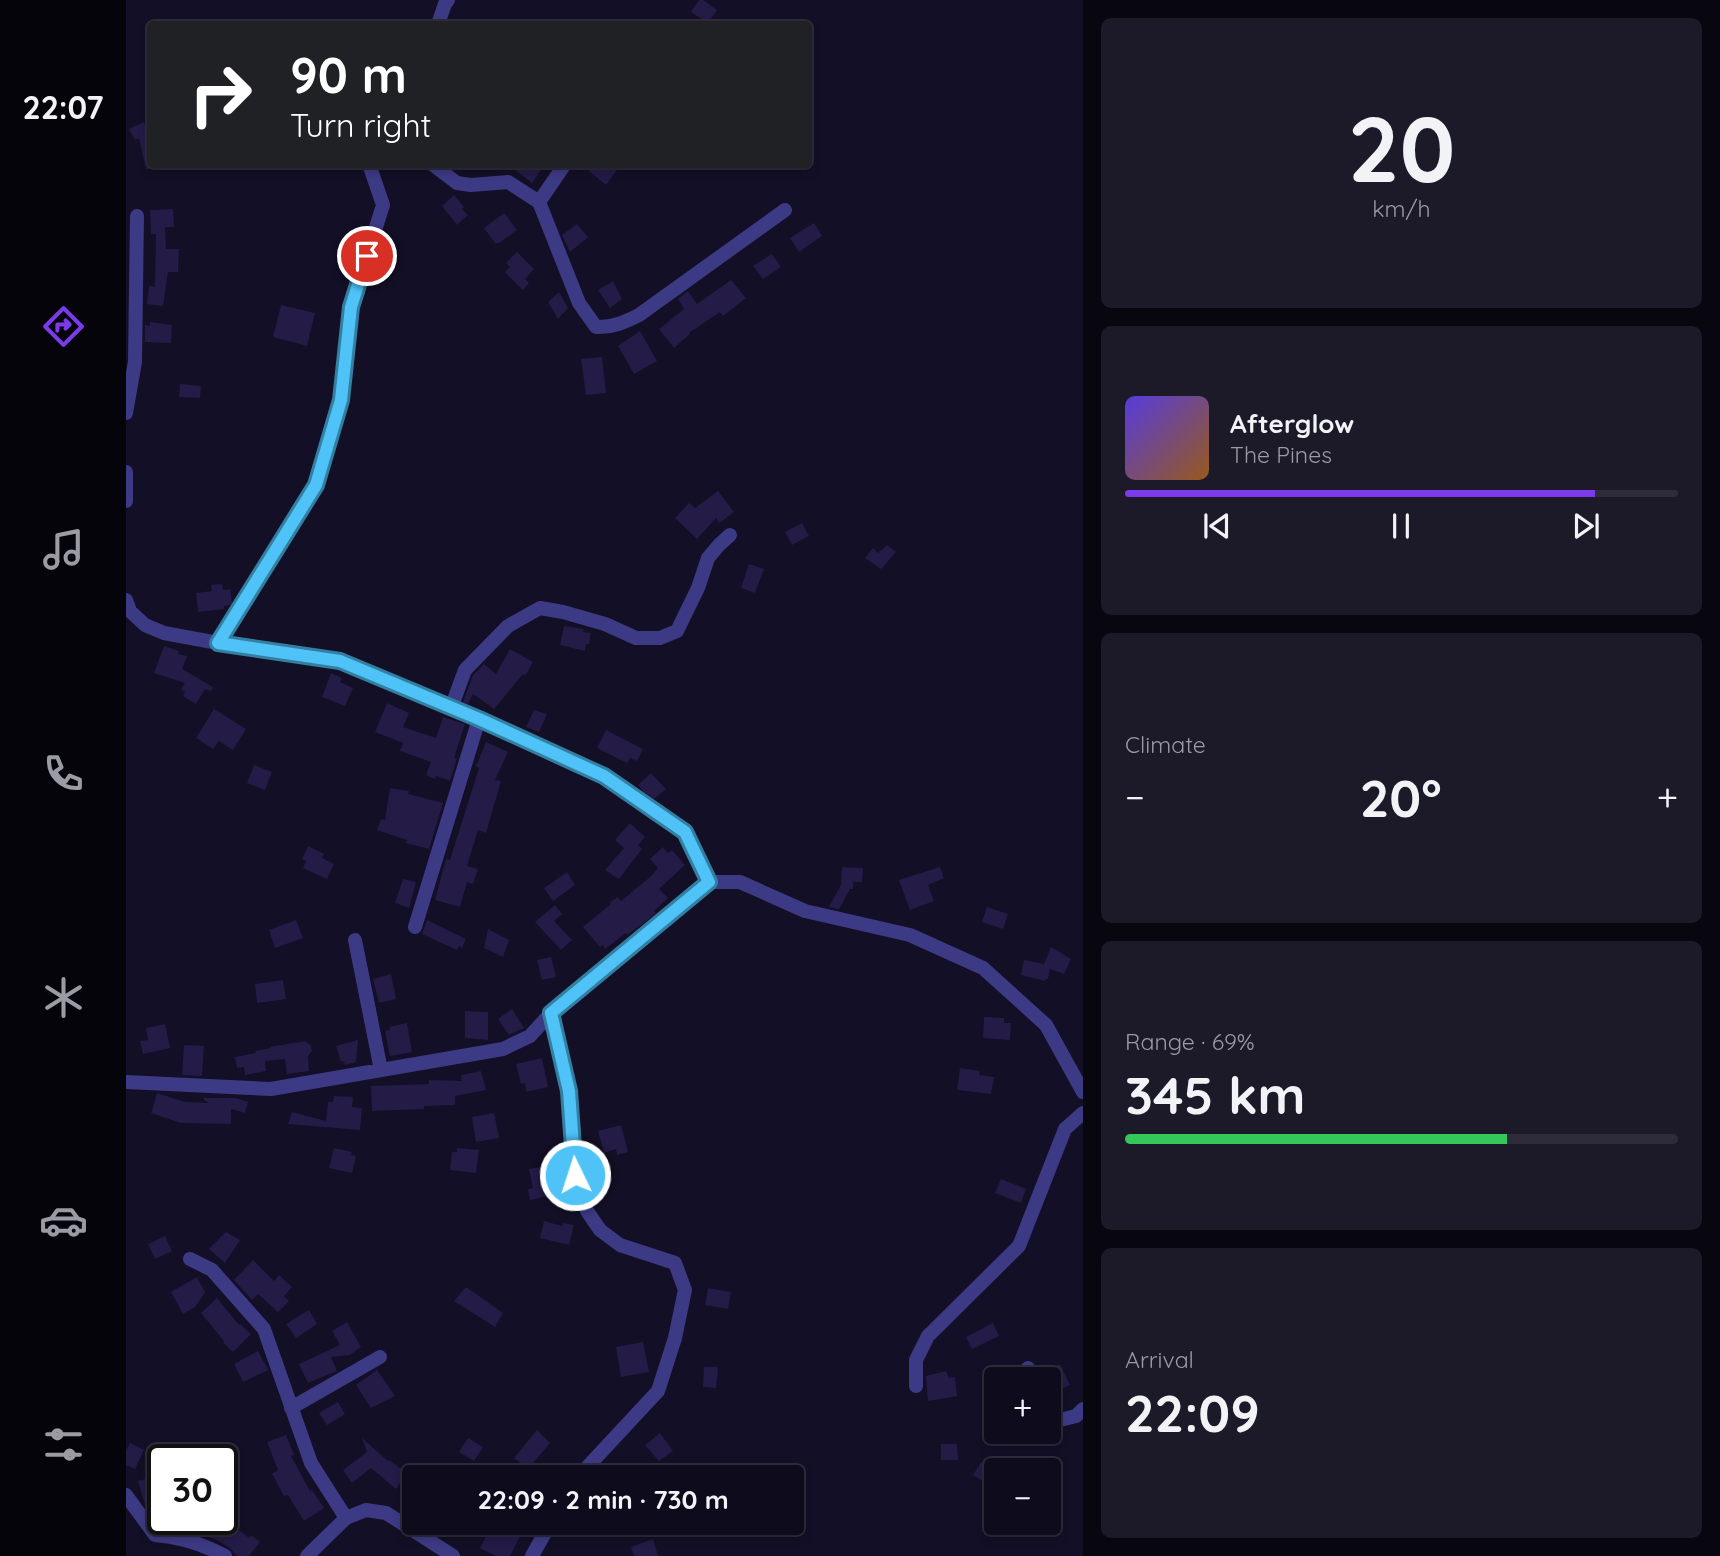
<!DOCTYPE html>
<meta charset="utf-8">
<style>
:root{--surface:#0e0b1c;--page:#1c1929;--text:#f1f3f6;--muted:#9b9ba3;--line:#2e2b3b;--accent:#7c3aed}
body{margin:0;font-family:Quicksand,sans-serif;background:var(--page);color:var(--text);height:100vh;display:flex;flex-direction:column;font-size:26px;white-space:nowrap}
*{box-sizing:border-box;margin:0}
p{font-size:23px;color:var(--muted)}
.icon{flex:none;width:38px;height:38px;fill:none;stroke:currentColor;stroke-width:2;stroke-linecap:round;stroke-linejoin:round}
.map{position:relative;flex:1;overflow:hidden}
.side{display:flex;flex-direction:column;gap:18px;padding:18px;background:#08060f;width:637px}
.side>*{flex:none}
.banner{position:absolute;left:21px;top:21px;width:665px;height:147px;border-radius:7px;box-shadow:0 4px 10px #0003,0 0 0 2px var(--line);background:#202124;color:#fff;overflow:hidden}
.controls{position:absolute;left:858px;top:1367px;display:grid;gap:14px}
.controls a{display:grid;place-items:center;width:77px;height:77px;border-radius:7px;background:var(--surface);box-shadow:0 4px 10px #0003,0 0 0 2px var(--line);font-size:35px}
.speed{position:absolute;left:21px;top:1444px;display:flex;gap:14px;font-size:35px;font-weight:700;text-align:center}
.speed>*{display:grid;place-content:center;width:91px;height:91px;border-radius:50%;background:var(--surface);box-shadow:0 4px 10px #0003,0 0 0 2px var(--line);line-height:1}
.speed .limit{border:4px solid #111;border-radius:10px;background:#fff;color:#111}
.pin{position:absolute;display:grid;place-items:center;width:60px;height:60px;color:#fff;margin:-30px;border:4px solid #fff;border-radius:50%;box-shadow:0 2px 7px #0007}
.me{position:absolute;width:77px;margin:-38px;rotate:356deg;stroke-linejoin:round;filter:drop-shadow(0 0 5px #0008)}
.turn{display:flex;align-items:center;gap:24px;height:147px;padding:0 28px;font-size:32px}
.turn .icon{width:91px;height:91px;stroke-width:2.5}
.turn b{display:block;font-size:49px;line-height:60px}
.big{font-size:52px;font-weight:700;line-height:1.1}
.side .tile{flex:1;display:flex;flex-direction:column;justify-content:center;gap:10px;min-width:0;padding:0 24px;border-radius:10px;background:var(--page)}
.side .dial{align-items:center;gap:0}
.dial b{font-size:91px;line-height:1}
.song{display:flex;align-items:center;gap:21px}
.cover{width:84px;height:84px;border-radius:10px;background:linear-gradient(135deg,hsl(250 70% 55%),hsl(30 70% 35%))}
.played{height:7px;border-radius:4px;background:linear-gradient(90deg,var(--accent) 85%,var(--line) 85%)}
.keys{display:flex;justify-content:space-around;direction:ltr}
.heat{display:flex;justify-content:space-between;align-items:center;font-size:38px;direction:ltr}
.charge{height:10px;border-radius:5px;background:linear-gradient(90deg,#34c759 69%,var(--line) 0)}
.trip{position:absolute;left:276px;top:1465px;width:402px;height:70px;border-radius:7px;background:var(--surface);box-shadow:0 4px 10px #0003,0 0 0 2px var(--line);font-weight:700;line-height:70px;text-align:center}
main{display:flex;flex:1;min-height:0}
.dock{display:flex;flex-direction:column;width:126px;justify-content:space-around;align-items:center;background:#06040b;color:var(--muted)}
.dock .icon{width:49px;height:49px}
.dock .selected{color:var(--accent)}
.dock b{font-size:32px;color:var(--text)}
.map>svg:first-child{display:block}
</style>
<main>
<nav class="dock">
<b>22:07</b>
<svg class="icon selected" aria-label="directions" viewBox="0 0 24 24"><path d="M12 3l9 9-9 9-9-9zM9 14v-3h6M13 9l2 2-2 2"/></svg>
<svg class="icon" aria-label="music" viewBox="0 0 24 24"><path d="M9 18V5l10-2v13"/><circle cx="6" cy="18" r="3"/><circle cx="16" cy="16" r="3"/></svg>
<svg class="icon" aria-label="phone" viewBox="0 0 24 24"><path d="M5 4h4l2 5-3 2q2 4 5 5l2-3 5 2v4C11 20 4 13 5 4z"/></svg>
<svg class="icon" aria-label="climate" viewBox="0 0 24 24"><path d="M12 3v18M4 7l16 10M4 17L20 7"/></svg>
<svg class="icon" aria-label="car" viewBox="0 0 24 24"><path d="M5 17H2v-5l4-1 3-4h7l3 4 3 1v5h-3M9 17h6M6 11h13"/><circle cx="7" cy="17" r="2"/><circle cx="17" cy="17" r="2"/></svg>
<svg class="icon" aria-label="filters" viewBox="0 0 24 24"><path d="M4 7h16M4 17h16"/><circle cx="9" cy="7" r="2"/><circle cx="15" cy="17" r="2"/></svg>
</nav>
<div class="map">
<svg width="957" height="1556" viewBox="0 0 957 1556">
<rect width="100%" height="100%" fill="#130f26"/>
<path fill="#241b47" d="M573,0H577L591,10L582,23L565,12Z
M18,122L24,136V169H20L13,138L9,140L3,129Z
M382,164H419L406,183Z
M468,164H495L480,185L463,171Z
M328,195L338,207L336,209L342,215L331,225L316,206Z
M47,209L48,227H39L40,249H53L52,272H42L37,306L21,304L23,286L29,287L30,234H25L24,210Z
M378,213L391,230L373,243H369L358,228Z
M688,223L696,236L673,252L664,238Z
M451,224L462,237L444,252L436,235Z
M391,252L408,269L399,279L403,283L397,290L379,272L384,267L380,263Z
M646,254L655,267L637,279L627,266Z
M605,280L620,298L597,316L594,312L563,333L564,334L548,348L533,329L558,309L552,299L562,291L571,304Z
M487,281L496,299L484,308L472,290Z
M433,292L442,308L432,319L422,302Z
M155,305L189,313L181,346L147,337Z
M24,322L46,325L45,343L19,342V325L24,326Z
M514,331L531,361L508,374L492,346Z
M476,357L480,393L460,395L455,359Z
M54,384L75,386L74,398L53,397Z
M592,491L608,512L593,523L590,518L571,539L549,518L563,503L569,508Z
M676,523L683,536L666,545L659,532Z
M761,545L770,552L755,569L739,558L747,548L752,553Z
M623,564L638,569L629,593L615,588Z
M96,584L97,590L104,589L106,603L104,605L98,606V609L72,612L70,593L86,591L85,585Z
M438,626L458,629L457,632L465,633L463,644H460L459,651L434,645Z
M38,646L53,651L52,654L61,656L56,669L87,687L85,691L79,689L70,704L57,696L59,692L55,689L59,683L28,673Z
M384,649L407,662L399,676L397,674L368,709L347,694L342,704L337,702L347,675L358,664L370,674Z
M205,673L216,678L214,682L227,688L219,706L196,697Z
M261,703L283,713L277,727L310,738L317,717L339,724L328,758H331L324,781L310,776L309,779L300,775L305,762L274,751L277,743L249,732Z
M88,709L120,729L107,750L93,741L87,749L70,738Z
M408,710L421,714L413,732L400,727Z
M480,730L517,749L511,761L504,758L501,763L471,748Z
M360,742L382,752L369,780L375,781L360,833L352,830L341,866L352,869L347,884L341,882L334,907L309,900L320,859L324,860L353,768L350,766Z
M128,765L146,772L139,790L121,783Z
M525,773L540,789L528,799L518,792L512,785Z
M264,788L283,791L282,794L317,803L303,849L280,843L281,840L251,830L255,819L259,820Z
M504,823L519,837L512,845L516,849L493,879L479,870L498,848L489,840Z
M182,846L198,854L196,858L208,864L201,879L177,868L180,861L176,859Z
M537,847L542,853L546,850L559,865L533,889L542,898L528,911L530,913L519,922L501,935L500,933L479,949L477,945L474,947L457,927L485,904L484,902L492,897L495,901L524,877L532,868L524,859Z
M716,867L737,868L736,882H727V889H724L713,909L703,907L715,885Z
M814,867L818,878L802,885L808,901L784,910L773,880Z
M441,872L449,885L427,901L418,888Z
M277,879L290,882L283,908L269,903Z
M429,905L436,914L428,921L446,940L435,950L409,922Z
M861,907L882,914L877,929L856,922Z
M170,920L177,938L149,948L143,930Z
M301,920L340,939L336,948L333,946L331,950L296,934Z
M362,929L383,940L377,957L358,948Z
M925,947L945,959L938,974L924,969L922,979H919V981L895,975L898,960L918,964Z
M425,957L430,977L416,980L411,960Z
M265,974L270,999L253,1003L247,979Z
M157,980L160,999L131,1003L129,984Z
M386,1009L398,1028L383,1035L372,1019Z
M339,1011L362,1012V1040L339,1038Z
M858,1017L878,1018V1023H885L884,1040L857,1038Z
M281,1023L286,1052L264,1056L259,1031L264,1030L263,1027Z
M39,1024L44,1048L17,1054L14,1041L22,1040L20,1028Z
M232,1040L230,1062L219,1065L218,1061L215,1062L210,1046Z
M179,1041L185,1046L186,1051L182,1056L183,1071L161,1074L159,1059L139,1061L140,1071L119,1075L118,1067L111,1068L109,1057L130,1053L129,1051L145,1048L144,1047Z
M58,1045L78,1046L76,1076L56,1075Z
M416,1058L422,1087L400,1092L399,1083L395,1084L390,1064Z
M834,1068L854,1071L853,1075L868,1077L865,1094L831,1090Z
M355,1071L360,1090L329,1096V1105L298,1106V1109L246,1111L245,1086L303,1084V1080L336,1081L335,1075Z
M31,1093L59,1102L83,1103L78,1100V1098H110L122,1102L119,1113L105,1109V1124L55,1123L25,1113Z
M208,1096L227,1097L226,1107L236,1108L234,1130L162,1124L166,1112L200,1121L202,1102H207Z
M368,1113L373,1138L350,1142L346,1117Z
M495,1125L502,1152L491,1155L490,1149L478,1153L472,1131Z
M208,1148L226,1152L225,1155L230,1156L226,1173L203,1168Z
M331,1148L353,1150L350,1173L324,1170L326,1152H331Z
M426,1165L433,1194L404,1200L402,1189L407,1188L403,1169Z
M875,1179L900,1189L895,1203L869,1193Z
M418,1221L436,1226L437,1223L448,1225L443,1245L414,1238Z
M100,1232L114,1240L99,1263L83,1249Z
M39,1236L46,1251L29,1259L22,1244Z
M127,1260L148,1281L153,1275L166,1287L158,1296L163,1301L152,1312L132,1294L126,1300L108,1280Z
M71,1277L79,1292L69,1307L57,1314L45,1292Z
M340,1287L377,1313L369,1327L328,1301Z
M582,1288L605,1292L602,1309L579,1305Z
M91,1298L113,1325L114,1324L125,1334L107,1352L97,1342L98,1341L75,1313Z
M183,1310L191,1324L170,1338L160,1324Z
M221,1322L235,1347L224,1355L205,1357L211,1371L182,1383L173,1364L214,1345L206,1331Z
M867,1323L873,1336L846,1349L840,1337Z
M517,1342L523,1372L495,1377L490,1347Z
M132,1351L142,1370L117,1382L108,1364Z
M934,1364L944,1385L922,1395V1379H905Z
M578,1367H591L592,1370L590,1388L577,1387Z
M251,1370L269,1396L245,1408L230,1385Z
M820,1371L823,1378L829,1377L831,1396L802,1401L800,1376Z
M212,1402L219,1414L201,1425L193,1413Z
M411,1430L424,1443L402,1469L388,1458Z
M534,1433L547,1451L533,1461L519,1445Z
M160,1435L168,1455L165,1456L184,1491L186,1490L198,1508L178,1521L162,1495L158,1496L146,1474L152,1470L141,1442Z
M236,1438L262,1461L263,1460L281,1473L270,1489L245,1468L226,1483L217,1470L241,1452Z
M342,1438L357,1447L348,1461L333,1452Z
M4,1443L18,1450L9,1469L0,1465V1451Z
M815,1444H831L832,1460H815Z
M855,1462L870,1471V1489L847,1475Z
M37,1474V1487L33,1488L37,1506L31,1508L33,1512L26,1514L19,1505L12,1481Z
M70,1519H81L98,1523L106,1530L108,1526L123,1538L125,1535L134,1542L123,1556H111L104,1548L89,1539L66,1532Z
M388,1522H401L384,1556H370L354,1548L364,1529L381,1537Z
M527,1539L532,1556H508L505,1547Z"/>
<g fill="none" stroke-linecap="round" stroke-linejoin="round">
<path stroke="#3d3a85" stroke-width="14" d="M312,24L319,4L322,0
M306,164L331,183L345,185L382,182L413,202L453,303L470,327C486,328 499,322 513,315L659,210
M413,202L439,164
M0,413L9,362L11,216
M0,472V501
M0,600L4,611L19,625L38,633L92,643L214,661L353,719L478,776L559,832L582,882
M92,643L190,485L215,400L225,307L257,205L243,164
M325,708L339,670L382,626L414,608L437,612L479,624L510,638H534L551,631L572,588L582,558L593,545L604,535
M289,927L353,719
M229,940L255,1070
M425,1013L443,1091L449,1176L452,1191L461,1211L474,1230L494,1245L549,1263L559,1290L549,1338L532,1391L452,1477
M0,1082L145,1089L377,1049L404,1036L425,1013L582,882H614L679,911L784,935L857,968L920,1025L957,1092
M64,1259L86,1270L138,1329L185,1463L220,1518
M892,1379L902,1368
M790,1386V1360L802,1336L893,1246L939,1129L957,1113
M165,1408L254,1357
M922,1423L950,1416L957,1409
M0,1495L29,1535C53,1537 77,1544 99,1556
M181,1556L220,1518L240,1510L260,1513L327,1556
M406,1556L425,1522"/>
</g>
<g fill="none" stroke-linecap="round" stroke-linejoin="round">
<defs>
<path id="route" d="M241,256L225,307L215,400L190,485L92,643L214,661L353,719L478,776L559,832L583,882L425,1013L443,1091L449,1175"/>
</defs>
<use href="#route" stroke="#337fa1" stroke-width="18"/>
<use href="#route" stroke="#4fc3f7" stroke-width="12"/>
</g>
</svg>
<div class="controls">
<a>+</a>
<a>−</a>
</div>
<div class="speed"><div class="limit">30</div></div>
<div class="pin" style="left:241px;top:256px;background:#d93025"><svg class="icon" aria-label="arrive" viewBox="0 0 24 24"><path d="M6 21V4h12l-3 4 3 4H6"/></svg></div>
<svg class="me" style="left:449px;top:1175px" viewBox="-20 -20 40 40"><circle r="17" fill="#4fc3f7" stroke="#fff" stroke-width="3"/><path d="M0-11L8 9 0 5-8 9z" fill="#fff"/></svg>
<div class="trip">22:09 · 2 min · 730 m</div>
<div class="banner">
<div class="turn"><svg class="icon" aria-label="right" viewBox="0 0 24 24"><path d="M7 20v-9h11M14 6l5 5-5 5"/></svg><div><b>90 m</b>Turn right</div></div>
</div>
</div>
<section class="side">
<div class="tile dial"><b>20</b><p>km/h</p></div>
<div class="tile">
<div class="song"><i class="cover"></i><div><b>Afterglow</b><p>The Pines</p></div></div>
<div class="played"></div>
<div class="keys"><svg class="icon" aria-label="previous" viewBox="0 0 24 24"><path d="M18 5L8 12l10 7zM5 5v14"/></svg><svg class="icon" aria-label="pause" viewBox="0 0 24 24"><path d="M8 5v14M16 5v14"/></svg><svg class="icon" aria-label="next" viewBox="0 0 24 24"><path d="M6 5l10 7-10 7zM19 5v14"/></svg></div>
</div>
<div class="tile"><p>Climate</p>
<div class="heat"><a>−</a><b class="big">20°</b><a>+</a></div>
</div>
<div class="tile"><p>Range · 69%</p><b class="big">345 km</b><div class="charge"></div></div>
<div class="tile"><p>Arrival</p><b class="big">22:09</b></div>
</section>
</main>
